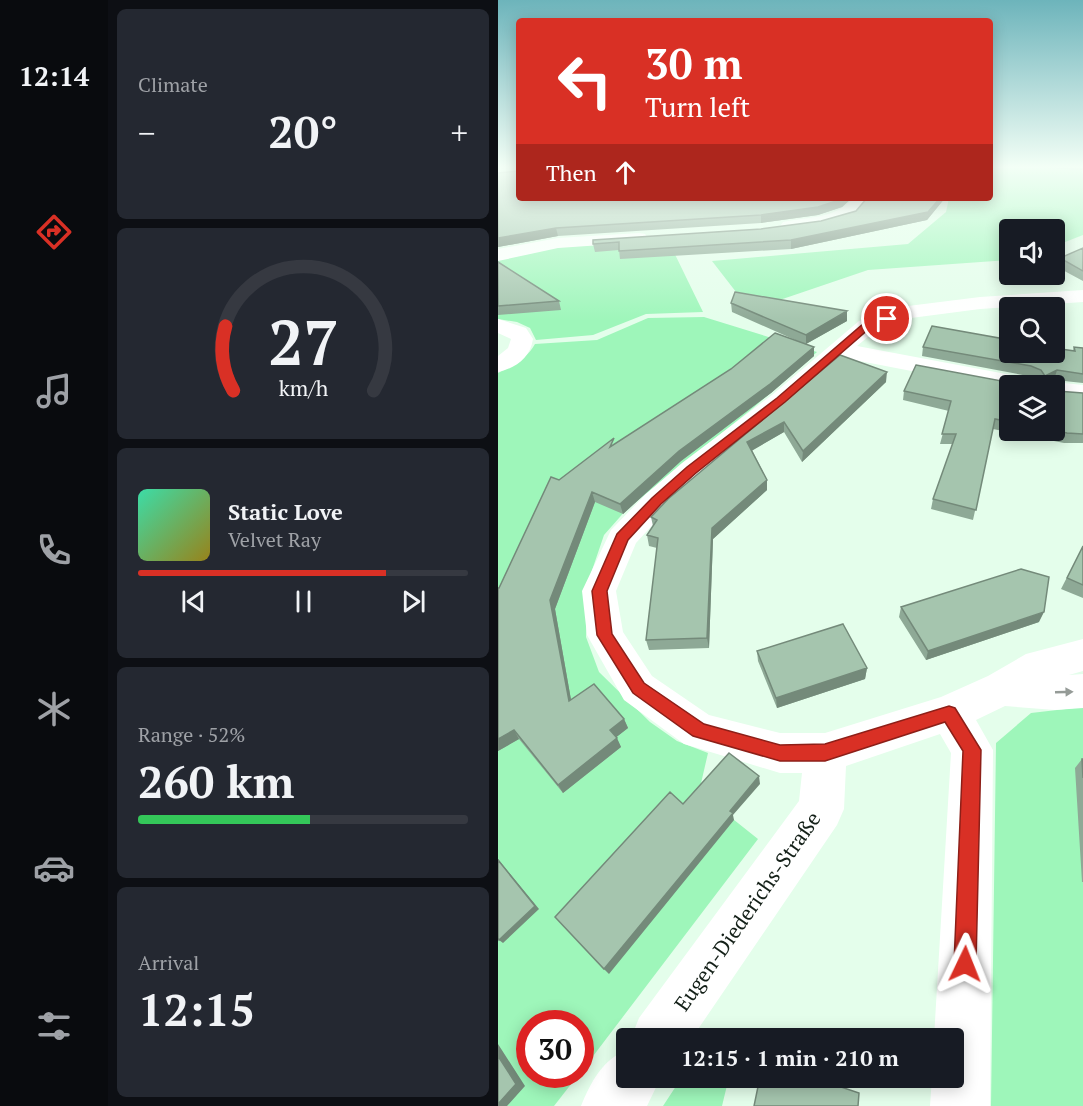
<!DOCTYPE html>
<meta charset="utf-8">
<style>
:root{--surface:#171b24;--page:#242831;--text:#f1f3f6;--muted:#9ea1a6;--line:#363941;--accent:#d93025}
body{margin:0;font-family:"PT Serif",serif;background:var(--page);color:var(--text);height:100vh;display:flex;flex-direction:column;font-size:22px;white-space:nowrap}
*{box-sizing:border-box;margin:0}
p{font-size:20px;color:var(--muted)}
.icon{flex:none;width:33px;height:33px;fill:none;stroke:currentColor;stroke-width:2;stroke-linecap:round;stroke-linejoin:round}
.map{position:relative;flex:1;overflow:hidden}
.details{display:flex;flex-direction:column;gap:9px;padding:9px;background:#0d0f14;width:390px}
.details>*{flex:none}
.top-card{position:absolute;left:18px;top:18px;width:477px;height:183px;border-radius:6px;box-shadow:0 3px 15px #0003;background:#d93025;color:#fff;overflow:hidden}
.tools{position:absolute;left:501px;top:219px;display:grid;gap:12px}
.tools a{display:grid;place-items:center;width:66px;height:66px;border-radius:6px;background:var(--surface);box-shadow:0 3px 15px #0003;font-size:30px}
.speed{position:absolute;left:18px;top:1010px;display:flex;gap:12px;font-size:30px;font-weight:700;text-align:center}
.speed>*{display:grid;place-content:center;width:78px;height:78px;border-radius:50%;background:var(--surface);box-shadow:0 3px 15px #0003;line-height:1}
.speed .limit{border:9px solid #d22;background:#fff;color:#111}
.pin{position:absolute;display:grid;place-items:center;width:51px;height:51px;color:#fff;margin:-26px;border:3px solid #fff;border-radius:50%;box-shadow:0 2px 6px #0007}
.me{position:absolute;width:66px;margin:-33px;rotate:2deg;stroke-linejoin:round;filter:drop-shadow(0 0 4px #0008)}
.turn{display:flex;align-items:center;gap:21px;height:126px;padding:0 30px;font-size:27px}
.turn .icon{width:78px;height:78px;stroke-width:2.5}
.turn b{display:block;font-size:42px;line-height:51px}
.then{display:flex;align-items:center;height:57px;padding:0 30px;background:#0003;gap:12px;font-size:22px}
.big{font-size:45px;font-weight:800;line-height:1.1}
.details .tile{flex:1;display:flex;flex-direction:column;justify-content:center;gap:9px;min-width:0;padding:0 21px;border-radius:9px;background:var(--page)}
.details .dial{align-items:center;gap:0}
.dial svg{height:156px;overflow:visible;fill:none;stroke:var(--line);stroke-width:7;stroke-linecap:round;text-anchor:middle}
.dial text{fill:var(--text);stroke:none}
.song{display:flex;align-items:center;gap:18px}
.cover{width:72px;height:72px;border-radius:9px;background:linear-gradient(135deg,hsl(160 70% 55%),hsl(50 70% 35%))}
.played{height:6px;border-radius:3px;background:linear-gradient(90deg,var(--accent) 75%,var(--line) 75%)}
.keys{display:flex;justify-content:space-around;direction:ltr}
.heat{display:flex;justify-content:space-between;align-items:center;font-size:33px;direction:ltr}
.charge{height:9px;border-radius:4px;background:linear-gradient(90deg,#34c759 52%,var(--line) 0)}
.trip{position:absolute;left:118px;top:1028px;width:348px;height:60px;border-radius:6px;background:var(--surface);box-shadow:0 3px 15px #0003;font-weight:800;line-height:60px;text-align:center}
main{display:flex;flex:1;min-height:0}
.dock{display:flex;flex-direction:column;width:108px;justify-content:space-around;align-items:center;background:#090b0e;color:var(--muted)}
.dock .icon{width:42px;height:42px}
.dock .selected{color:var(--accent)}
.dock b{font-size:27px;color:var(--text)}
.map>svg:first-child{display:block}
</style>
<main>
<nav class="dock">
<b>12:14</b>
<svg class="icon selected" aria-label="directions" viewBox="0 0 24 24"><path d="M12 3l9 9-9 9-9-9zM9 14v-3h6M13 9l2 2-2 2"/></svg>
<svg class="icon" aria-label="music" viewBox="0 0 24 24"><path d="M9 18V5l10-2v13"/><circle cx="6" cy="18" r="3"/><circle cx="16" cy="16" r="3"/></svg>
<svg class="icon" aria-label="phone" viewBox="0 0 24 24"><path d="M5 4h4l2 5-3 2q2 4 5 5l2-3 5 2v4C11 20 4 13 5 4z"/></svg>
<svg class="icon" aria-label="climate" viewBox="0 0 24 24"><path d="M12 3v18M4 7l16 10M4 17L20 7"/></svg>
<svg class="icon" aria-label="car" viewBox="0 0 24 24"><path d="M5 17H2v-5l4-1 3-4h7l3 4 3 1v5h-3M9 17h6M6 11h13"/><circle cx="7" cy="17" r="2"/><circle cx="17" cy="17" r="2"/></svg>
<svg class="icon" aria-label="filters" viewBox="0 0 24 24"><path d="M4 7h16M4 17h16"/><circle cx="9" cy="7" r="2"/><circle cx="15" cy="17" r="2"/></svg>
</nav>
<section class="details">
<div class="tile"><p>Climate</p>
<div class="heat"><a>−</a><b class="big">20°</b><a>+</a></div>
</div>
<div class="tile dial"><svg viewBox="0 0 100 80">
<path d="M14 69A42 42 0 1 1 86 69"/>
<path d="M14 69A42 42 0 0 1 10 36" stroke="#d93025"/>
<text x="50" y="56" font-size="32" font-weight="700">27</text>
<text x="50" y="72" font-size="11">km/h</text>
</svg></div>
<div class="tile">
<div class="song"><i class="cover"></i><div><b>Static Love</b><p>Velvet Ray</p></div></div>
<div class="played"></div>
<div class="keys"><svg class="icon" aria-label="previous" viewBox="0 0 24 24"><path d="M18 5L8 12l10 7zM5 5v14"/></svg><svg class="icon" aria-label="pause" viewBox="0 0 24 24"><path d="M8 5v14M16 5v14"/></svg><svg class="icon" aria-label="next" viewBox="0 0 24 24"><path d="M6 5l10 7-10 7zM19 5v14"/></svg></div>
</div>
<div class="tile"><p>Range · 52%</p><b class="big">260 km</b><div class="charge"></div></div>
<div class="tile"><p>Arrival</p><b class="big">12:15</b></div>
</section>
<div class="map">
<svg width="585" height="1106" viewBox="0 0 585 1106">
<rect width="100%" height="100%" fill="#e4feeb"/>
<path fill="#9ef6ba" d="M492,166H582L585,174V235L557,246L556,230H512L511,260L370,270L252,310L214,261L410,244L448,212L451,198H492Z
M170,240L205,312L148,314L95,335L38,340L32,328L19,322L0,319V259L50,248Z
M206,317L319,352L255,408L129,509L106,535L89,585L88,637L101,672L152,722L179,741L210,753L201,792L260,839L83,1072L82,1023H32V1074H81L56,1106H0V373C14,366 29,359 37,344L99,340L150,318Z
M585,707V1106H493L498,743L533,713Z
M184,1077H231L224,1106H165Z"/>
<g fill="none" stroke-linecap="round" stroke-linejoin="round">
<path fill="#fff" fill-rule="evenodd" d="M356,198H373C369,204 363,213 357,217C343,225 300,233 285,230L282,226L285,222C312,216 335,220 356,198Z
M141,233L147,234L150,238L147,242L60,248L0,261V249L60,238Z
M585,290V302L482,309L413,318L377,331L359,346L530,378L539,381L542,386H512V390L346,358L292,405L204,477L170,508L138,543L118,591L125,632L154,676L211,715L282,733H327L443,697L490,676L528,654L585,639V671L571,675L585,674V708L557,710L507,706L478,720L495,750L492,1106H432L434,1077H456V1038H436L453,753L442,734L348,766L346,809L339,825L194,1038H133L141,1018L301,801L304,773H282L186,744L126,700L89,635L84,591L113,530L148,494L184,463L274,395L361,321L410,306L482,297Z
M0,319L28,328L35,339C32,358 18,368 0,372V356L10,348L13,339L0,333Z
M556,382L585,385V401L556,398V386H546Z
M129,1050V1077H163L149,1106H83C93,1082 104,1060 129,1050Z"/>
</g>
<path fill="#8ea996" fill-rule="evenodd" d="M0,166H21V198H354L344,207L320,215L263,223L60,236L0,247V173L21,171V167L0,168Z
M532,166H585V170L532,167Z
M369,198H447L429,220L293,249L122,259L121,250L97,252L95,244L263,229L323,221L358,211Z
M585,248V281L559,267L562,258Z
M0,262L61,301L63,310L0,315Z
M233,303L349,321L308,344L316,347V356L273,393L183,461L125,514L97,502L57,609L73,700L126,719L130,728L118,737L123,747L65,793L21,739L0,751V588H1L61,480L117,444L304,343L234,312Z
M425,347L575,351L576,347L585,348V383L557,380L559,391L585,393V443H566L495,429L475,520L433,509L435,499L455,444H442L451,411L405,400L406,391L514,383L540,379L530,376L424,356ZM512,386L556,430H512Z
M342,355L388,382L304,462L286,432L254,450L269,480V490L215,539L211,648L151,650L148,640L159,548L151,546L149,535L155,526L153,517Z
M585,546V598L563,589Z
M403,607L541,622L428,660L401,617Z
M259,651L369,668L367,679L279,708L260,661Z
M584,759H585V882H584L577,768Z"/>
<path fill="#748a7a" d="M346,198H354L344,207L320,215L263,223V215Z
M442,198H447L429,220L293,249V240Z
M58,228L60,236L0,247V238Z
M349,311V321L308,344V335Z
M316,347V356L273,393L183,461L125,514L122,504L181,451Z
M559,370L556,380L544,385L547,376Z
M389,372L388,382L304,462L305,451Z
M286,422V432L250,453L249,442Z
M269,480V490L215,539L211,648L209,638L214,528Z
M94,492L97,502L57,609L75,711L71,701L52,600Z
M546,612L541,622L428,660L430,651Z
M369,668L367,679L279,708L278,698Z
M126,719L130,728L116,739L112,730Z
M16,730L21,739L0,751V739Z
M119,738L123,747L65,793L60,785Z
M261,776L262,784L235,815L236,820L111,974L106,969L232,811Z
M0,859L41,909L5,943L1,940Z
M0,1044L27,1086L9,1106H0Z"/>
<path fill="#a5c5ae" stroke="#748a7a" stroke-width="1.5" d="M21,166V198H346L344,199L320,207L263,215L58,228L0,238V173L21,171Z
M369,198H442L430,212L293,240L121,251V242L95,244V240L263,229L323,221L358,211Z
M585,248V271L562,258Z
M0,262L61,301L0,306Z
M237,292L349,311L308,335L233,303Z
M434,326L512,340V352H556V348L577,351L576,347L585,348V374L559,370L547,376L543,370L533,366L425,347Z
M277,333L316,347L272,384L181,451L122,504L94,492L52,600L71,701L96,684L126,719L112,730L119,738L60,785L16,730L0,739V588H1L53,477L61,480L116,438L112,447L233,369Z
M342,355L389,372L305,451L286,422L249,442L269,480L214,528L209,638L148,640L160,538L149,535L159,520L153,517L170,499Z
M418,365L514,383L517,379H557L559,391L585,393V434L569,433L555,430H556V386H512V422L497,419L478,510L435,499L458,434H444L453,401L406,391Z
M585,546V585L569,578Z
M523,569L551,577L546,612L430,651L403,607Z
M345,624L369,668L278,698L259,651Z
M231,753L261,776L232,811L235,813L106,969L57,917L172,792L185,804Z
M584,759H585V778Z
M0,860L37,906L1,940L0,938Z
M291,1032L311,1038H290Z
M0,1056L18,1084L0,1104Z
M262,1077H344L343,1087L361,1093L360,1106H256Z"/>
<defs><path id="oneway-solid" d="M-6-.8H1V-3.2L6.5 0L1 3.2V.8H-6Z" transform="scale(1.5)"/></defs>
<use fill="#959b97" href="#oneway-solid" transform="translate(566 692) rotate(-2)"/>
<linearGradient id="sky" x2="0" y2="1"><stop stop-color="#6db4bb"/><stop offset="0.52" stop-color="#f3fff6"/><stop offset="1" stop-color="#f3fff6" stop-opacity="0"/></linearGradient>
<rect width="585" height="321" fill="url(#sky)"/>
<path fill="#d93025" stroke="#8d1f18" stroke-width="1.5" d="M386,317L394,319L372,328L287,402L198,473L163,504L130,540L109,591L114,634L146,683L206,724L282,745L327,744L451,706L457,708L483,750L478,964L474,971L467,974L459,971L456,964L465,751L447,722L327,761H282L195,736L135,693L99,635L94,591L119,534L154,498L189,467L279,398L365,324Z"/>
<g text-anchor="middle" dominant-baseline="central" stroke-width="4.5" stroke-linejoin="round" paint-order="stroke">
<g font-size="21" fill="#142018" stroke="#fff">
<text transform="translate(249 911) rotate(-55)">Eugen-Diederichs-Straße</text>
</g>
</g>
</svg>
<div class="tools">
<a><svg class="icon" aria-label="sound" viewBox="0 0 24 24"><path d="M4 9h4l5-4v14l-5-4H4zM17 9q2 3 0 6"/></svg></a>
<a><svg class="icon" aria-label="search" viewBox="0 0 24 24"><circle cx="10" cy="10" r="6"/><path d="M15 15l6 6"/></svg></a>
<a><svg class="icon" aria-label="layers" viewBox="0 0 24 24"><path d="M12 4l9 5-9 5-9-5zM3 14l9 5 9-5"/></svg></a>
</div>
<div class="speed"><div class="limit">30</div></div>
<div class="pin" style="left:389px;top:319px;background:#d93025"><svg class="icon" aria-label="arrive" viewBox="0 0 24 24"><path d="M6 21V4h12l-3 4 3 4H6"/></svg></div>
<svg class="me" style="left:467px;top:964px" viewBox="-20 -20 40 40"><path d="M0-17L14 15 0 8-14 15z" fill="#d93025" stroke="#fff" stroke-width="4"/></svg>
<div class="trip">12:15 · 1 min · 210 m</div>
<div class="top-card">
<div class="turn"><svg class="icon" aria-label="left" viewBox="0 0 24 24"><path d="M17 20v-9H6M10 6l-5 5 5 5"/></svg><div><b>30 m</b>Turn left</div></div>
<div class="then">Then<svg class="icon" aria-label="ahead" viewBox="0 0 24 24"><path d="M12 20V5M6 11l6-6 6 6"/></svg></div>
</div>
</div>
</main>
